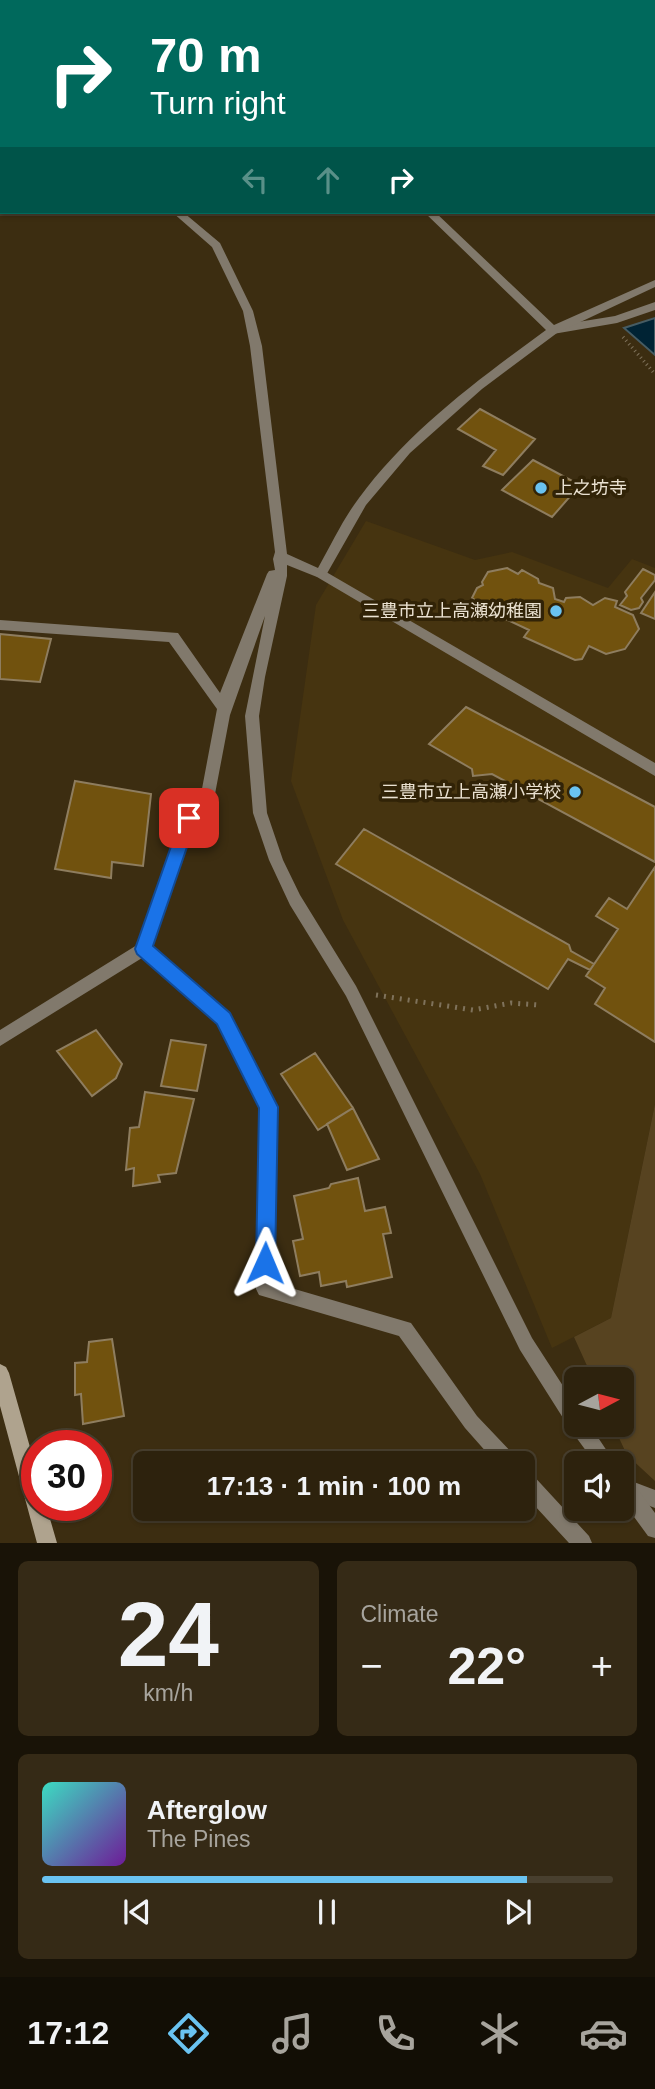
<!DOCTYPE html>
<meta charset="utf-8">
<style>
:root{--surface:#2d220d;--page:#352a16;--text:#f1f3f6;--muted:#a7a49d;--line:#483f2e;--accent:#6ac3f1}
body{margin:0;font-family:Arial,"Noto Sans JP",sans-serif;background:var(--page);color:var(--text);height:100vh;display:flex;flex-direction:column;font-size:26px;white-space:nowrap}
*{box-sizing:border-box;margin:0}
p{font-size:23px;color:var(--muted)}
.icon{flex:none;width:38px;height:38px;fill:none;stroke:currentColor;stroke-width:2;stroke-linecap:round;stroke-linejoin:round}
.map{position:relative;height:1543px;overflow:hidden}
.panel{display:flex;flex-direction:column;gap:18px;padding:18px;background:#191307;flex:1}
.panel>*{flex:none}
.hud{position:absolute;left:0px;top:0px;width:656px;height:214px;box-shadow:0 2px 5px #0004,0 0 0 2px var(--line);background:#00695c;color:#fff;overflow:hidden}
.needle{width:46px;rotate:83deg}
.fabs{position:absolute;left:564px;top:1367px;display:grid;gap:14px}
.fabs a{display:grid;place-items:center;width:70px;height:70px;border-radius:10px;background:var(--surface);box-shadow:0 2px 5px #0004,0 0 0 2px var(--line);font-size:35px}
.speed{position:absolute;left:21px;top:1430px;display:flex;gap:14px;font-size:35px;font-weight:700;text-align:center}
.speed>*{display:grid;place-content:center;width:91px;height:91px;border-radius:50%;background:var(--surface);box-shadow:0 2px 5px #0004,0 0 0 2px var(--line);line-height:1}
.speed .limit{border:10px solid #d22;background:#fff;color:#111}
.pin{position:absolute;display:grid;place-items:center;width:60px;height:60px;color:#fff;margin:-30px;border-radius:14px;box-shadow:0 4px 10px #0006}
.me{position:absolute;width:77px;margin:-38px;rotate:1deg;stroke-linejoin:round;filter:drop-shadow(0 0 5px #0008)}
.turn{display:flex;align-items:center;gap:24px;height:147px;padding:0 35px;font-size:32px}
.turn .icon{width:91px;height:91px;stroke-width:2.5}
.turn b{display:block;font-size:49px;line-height:60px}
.lanes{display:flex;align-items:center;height:66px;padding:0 35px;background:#0003;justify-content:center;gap:35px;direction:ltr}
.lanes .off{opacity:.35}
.big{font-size:52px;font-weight:800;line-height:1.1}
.panel .widget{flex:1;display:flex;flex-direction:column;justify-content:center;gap:10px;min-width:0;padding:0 24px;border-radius:10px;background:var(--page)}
.panel .dial{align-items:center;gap:0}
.dial b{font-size:91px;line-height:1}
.song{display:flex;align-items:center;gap:21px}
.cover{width:84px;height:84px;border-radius:10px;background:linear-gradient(135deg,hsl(170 70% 55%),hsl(280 70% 35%))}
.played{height:7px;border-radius:4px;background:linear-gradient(90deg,var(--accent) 85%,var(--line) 85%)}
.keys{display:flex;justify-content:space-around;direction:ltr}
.heat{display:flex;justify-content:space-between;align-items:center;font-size:38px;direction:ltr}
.panel .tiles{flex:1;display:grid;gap:18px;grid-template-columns:1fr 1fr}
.widget:last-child{grid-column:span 2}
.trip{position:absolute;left:133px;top:1451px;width:402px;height:70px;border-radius:10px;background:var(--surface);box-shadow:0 2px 5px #0004,0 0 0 2px var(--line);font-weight:800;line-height:70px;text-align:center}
.tab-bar{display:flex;height:112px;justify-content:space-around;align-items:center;background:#120e05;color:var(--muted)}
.tab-bar .icon{width:49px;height:49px}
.tab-bar .on{color:var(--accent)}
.tab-bar b{font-size:32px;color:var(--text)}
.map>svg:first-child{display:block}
</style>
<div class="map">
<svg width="655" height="1543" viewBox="0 0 655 1543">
<rect width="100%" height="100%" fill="#3c2d11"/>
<path fill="#463410" d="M366,521L475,560L512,552L608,588L632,559L655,568V1104L611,1318L552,1348L480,1174L343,920L291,781L316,605Z"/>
<path fill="#574320" d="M655,1104V1481L627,1455L613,1425L621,1424V1379H593L574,1337L611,1318Z"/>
<path fill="#002334" stroke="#465c63" stroke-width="2" d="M655,318V355L624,328Z"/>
<path fill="#71520e" stroke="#8e7d5f" stroke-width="2" d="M480,409L535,439L503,475L483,466L496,450L458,429Z
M533,460L580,485L552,517L502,490Z
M507,568L518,574L522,570L538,579L539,583L553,588L555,599L564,602L566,598L580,597L593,605L605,598L617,601L615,607L633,615L639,629L625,649L606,654L589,646L582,659L575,660L524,637L529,630L478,606L481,604L472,598L477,588L483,585L482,582L488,572Z
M643,569L655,575V580L641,598L643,602L639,608L631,610L620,605L627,596L625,592Z
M655,592V619L641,613Z
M0,634L51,639L40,682L0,679Z
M466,707L655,807V862L492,774L473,776L472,769L429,744Z
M75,781L151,794L143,866L112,862L111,878L55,869Z
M364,829L569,945L571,951L594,964L590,970L568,959L548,989L336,864Z
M655,867V1042L595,1004L605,988L586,976L618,929L596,916L609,898L627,909Z
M96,1030L122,1064L116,1078L92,1096L57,1051Z
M171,1040L206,1045L197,1091L161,1086Z
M315,1053L353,1108L318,1130L281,1074Z
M145,1092L194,1099L176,1173L158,1175L160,1182L133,1186L134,1168L126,1170L130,1128L139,1127Z
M353,1108L379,1159L347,1170L327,1124Z
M358,1178L365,1211L385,1207L391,1233L383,1234L392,1277L347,1287L346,1281L321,1286L319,1272L300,1276L293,1241L303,1239L294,1196L329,1188L331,1184Z
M112,1339L124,1416L83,1424L81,1394L75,1395V1363L87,1362L89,1342Z"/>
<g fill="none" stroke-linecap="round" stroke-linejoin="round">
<path stroke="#7f725b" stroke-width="3.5" stroke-dasharray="1 3.5" stroke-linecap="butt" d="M623,337L655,374"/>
<path stroke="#7f725b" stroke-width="5" stroke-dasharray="2 6" stroke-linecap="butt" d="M376,995L473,1010L511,1003L539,1005"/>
<path fill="#81796c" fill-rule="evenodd" d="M655,302V310L617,323L553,334L547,330L553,326L615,316Z
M321,569L655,763V776L317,577L315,574L317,571Z
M626,1479L655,1490V1508L621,1495V1481Z"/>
<path fill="#81796c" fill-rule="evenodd" d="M102,0H110V2H102Z
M276,0H284L285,2H276Z
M484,0H492L493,2H484Z
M0,109L2,110V116L0,115Z
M654,149H655V155H654Z
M172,212H183L220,243L253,311L262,346L287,554L318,568C331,545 343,519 359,498C409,430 479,379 546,330L424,212H435L554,325L655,280V287L557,333L482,389L410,453L366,505L325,577H317L287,565V576L265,677L259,716L267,813L283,860L300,895L356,986L532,1338L576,1406V1424H589L615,1463H595L570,1429L520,1350L346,996L290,905L269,860L253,813L245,716L265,616L230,715L211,815L209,819L194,823L151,947L229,1014L277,1107L274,1283L411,1323L477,1416L515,1456L517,1463H496L465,1428L399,1336L259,1295L256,1289L261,1108L217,1024L142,958L0,1046V1030L137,945L182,818L184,814L198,810L217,709L169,642L0,630V620L178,633L220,693L267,574L269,571L275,570L273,559L275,552L250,346L243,311L212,247Z
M523,1470L530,1472L589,1536L592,1543H569L523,1493Z
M621,1474L628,1476L655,1513V1538L648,1536L621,1499Z"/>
<path fill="#afa38e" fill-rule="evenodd" d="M0,1364L6,1367L9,1373L37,1472V1505H46L57,1543H37L0,1406Z"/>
</g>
<path fill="#1a73e8" stroke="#114b97" stroke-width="2" d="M189,811L195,813L197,818L153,946L230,1013L278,1107L275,1263L272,1270L265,1273L259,1270L256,1263L259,1108L217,1024L137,954L135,949L181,818L184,813Z"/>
<g fill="#6ac3f1" stroke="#312307" stroke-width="2.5">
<circle cx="541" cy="488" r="7"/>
<circle cx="556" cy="611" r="7"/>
<circle cx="575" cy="792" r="7"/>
</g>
<g text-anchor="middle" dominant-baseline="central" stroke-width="7" stroke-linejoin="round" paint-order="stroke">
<g font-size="18" fill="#eae1d1" stroke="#312307" text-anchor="end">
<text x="555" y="488" text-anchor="start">上之坊寺</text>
<text x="542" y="611">三豊市立上高瀬幼稚園</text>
<text x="561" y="792">三豊市立上高瀬小学校</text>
</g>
</g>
</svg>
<div class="fabs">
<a><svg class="needle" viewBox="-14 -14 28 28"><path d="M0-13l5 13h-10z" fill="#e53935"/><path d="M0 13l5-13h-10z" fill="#a7a49d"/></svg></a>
<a><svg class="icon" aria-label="sound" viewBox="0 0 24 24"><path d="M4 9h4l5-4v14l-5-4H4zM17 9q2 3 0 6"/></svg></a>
</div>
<div class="speed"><div class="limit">30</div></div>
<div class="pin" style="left:189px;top:818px;background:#d93025"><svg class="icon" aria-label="arrive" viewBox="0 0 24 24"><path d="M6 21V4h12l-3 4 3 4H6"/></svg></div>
<svg class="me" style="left:265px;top:1263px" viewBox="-20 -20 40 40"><path d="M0-17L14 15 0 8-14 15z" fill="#1a73e8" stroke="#fff" stroke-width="4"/></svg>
<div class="trip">17:13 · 1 min · 100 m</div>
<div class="hud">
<div class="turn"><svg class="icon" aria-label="right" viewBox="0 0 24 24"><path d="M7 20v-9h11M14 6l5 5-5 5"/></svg><div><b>70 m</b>Turn right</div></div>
<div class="lanes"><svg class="icon off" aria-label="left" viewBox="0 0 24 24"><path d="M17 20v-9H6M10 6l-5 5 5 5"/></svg><svg class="icon off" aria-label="ahead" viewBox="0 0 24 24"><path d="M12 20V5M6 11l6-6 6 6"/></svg><svg class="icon" aria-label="right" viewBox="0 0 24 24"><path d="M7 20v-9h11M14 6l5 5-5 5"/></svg></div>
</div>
</div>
<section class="panel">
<div class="tiles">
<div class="widget dial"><b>24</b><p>km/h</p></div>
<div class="widget"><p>Climate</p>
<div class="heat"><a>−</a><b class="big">22°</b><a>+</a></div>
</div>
<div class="widget">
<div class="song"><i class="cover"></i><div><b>Afterglow</b><p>The Pines</p></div></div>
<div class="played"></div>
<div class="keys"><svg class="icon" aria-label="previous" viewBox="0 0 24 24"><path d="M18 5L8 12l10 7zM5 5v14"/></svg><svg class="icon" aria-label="pause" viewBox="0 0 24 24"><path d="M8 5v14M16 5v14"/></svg><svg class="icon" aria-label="next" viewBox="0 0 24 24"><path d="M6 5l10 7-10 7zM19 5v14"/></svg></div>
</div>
</div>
</section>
<nav class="tab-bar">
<b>17:12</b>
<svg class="icon on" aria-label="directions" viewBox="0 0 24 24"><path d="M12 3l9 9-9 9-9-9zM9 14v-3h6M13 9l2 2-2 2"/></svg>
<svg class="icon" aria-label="music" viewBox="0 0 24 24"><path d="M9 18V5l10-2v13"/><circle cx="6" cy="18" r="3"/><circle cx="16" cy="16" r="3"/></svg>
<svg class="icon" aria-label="phone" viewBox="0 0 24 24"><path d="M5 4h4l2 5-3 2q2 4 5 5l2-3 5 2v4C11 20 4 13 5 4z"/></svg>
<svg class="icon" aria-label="climate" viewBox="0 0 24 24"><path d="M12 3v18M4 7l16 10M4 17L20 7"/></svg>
<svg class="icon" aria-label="car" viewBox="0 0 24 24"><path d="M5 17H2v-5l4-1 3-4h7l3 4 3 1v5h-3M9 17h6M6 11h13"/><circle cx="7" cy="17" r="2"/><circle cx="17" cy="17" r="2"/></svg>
</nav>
